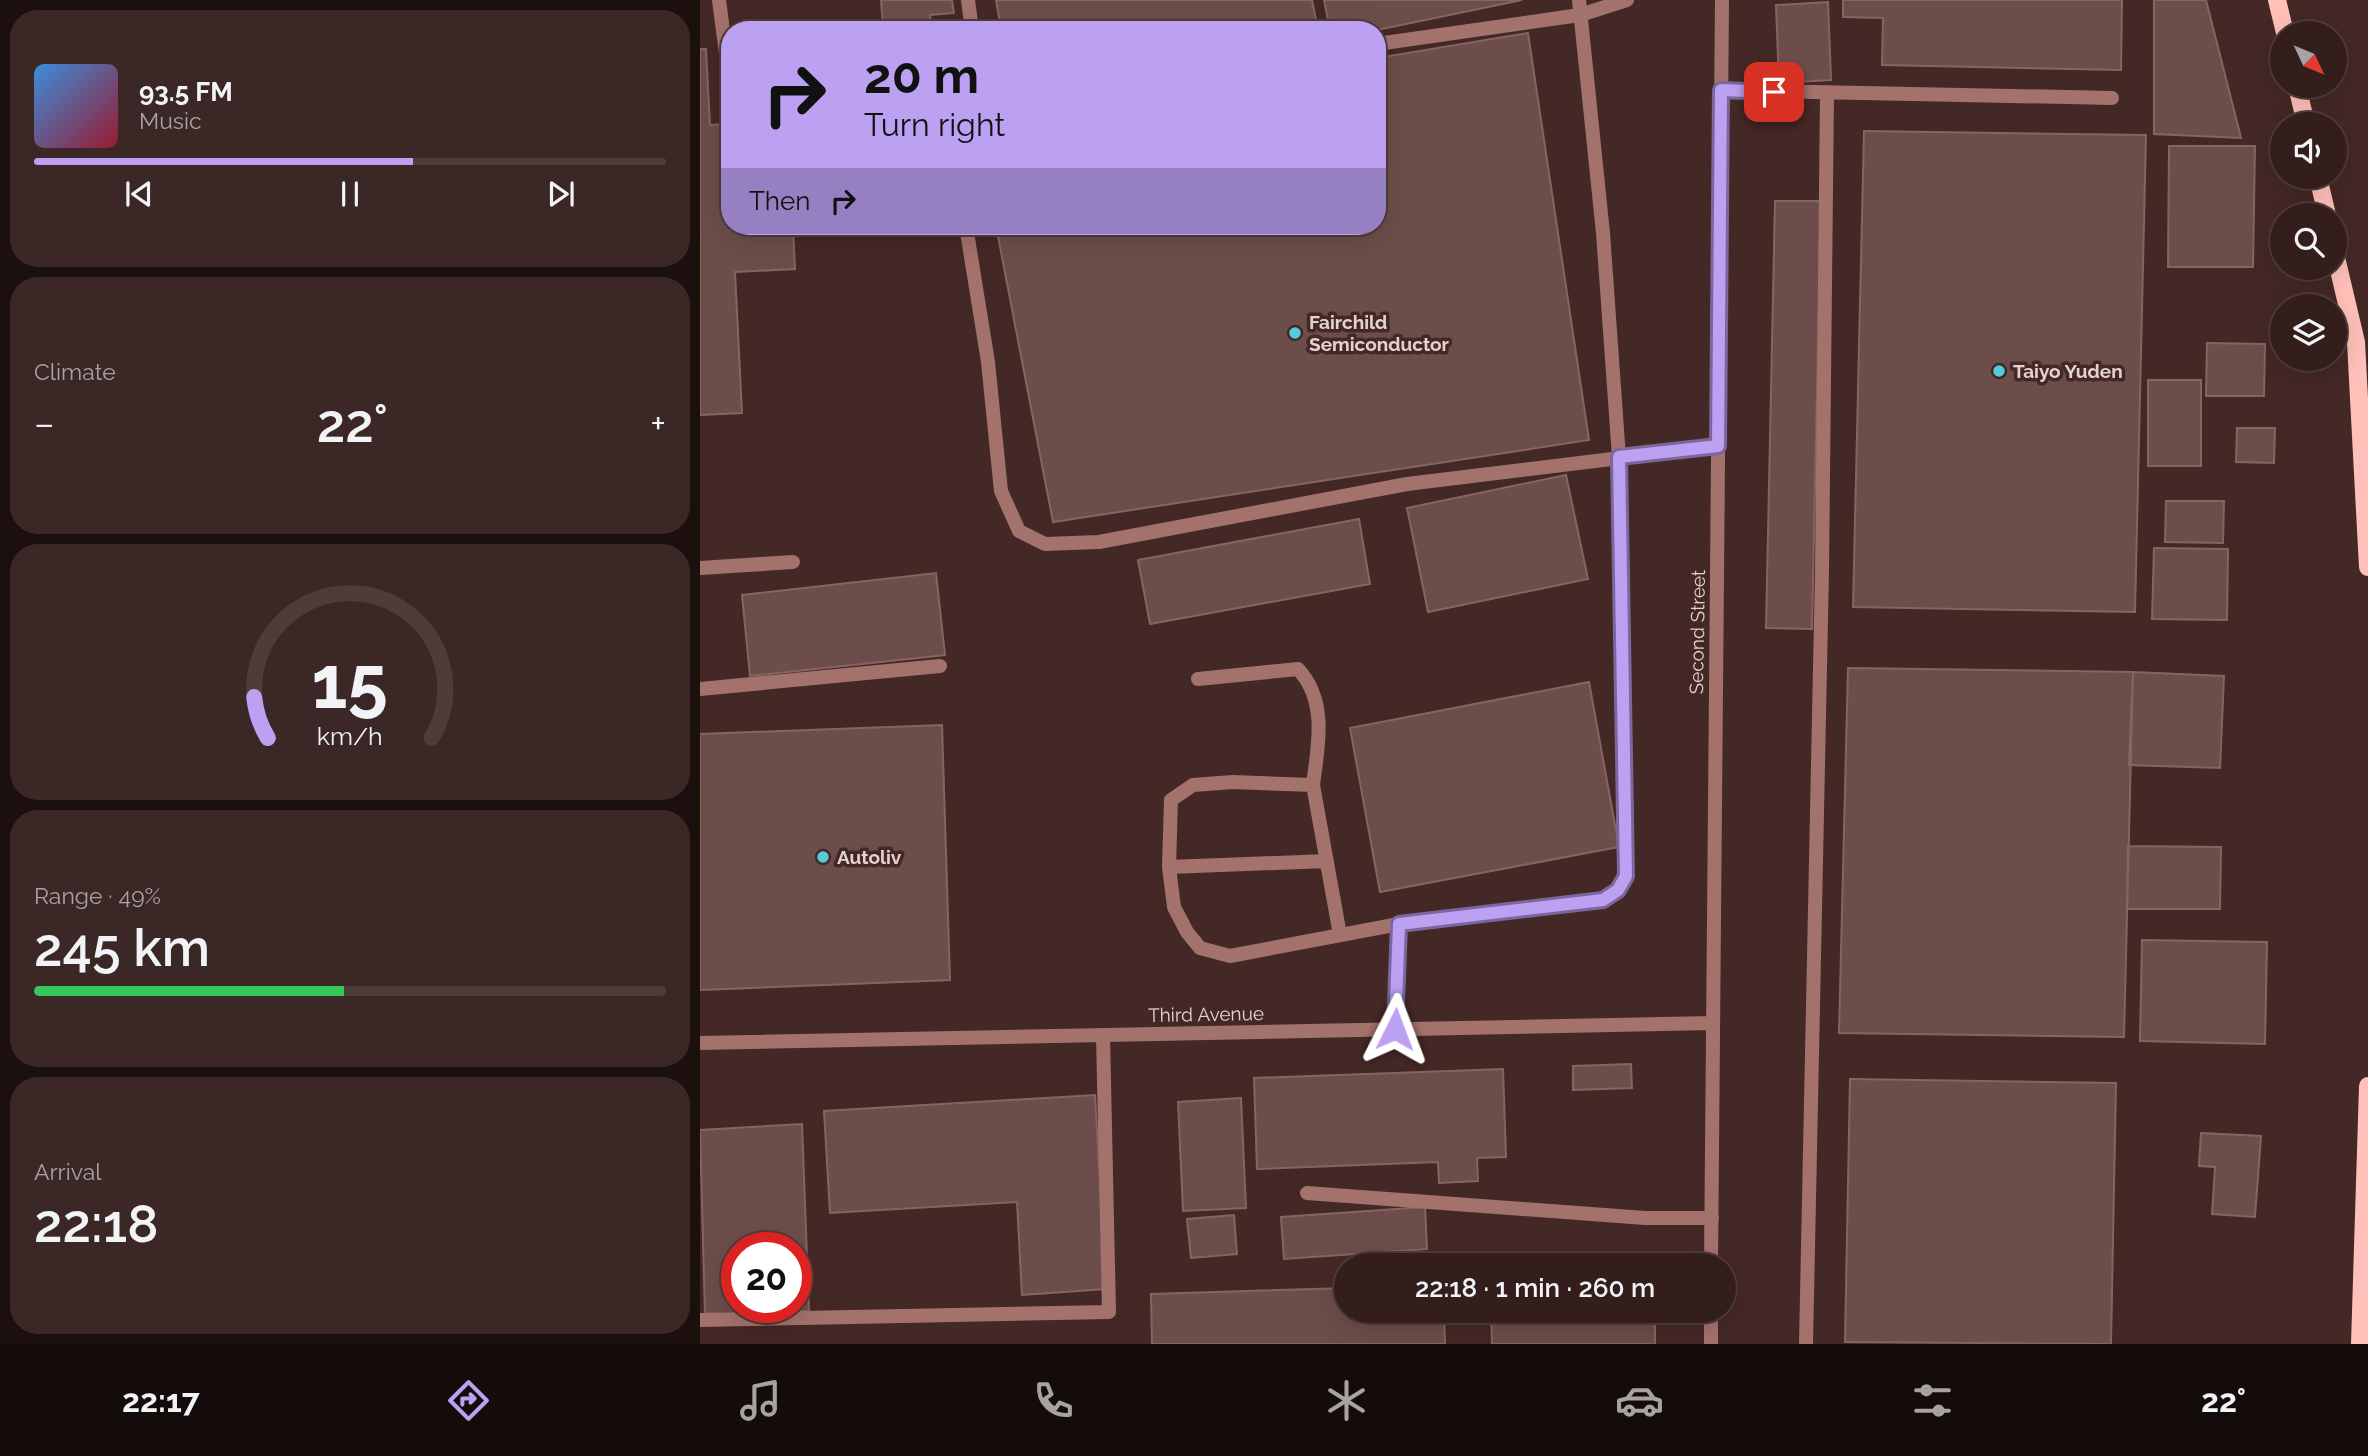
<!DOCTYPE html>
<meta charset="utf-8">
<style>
:root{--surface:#331e1c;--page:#3b2725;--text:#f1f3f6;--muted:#a9a2a3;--line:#4e3c3b;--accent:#bca0f2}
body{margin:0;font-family:Raleway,sans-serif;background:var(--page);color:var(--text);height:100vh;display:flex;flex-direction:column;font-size:26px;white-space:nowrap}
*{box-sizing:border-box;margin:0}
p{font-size:23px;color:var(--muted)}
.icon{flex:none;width:38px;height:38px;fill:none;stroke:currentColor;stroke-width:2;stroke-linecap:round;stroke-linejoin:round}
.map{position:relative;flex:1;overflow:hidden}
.sheet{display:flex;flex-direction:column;gap:10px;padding:10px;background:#1c100f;width:700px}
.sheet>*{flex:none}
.hud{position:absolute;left:21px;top:21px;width:665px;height:214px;border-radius:28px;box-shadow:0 7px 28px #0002,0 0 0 2px var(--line);background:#bca0f2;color:#111;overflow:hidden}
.needle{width:46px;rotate:134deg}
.controls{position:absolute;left:1570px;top:21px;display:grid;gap:14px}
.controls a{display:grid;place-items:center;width:77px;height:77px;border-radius:50%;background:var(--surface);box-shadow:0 7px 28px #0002,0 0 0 2px var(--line);font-size:35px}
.speed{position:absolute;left:21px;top:1232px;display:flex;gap:14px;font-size:35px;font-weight:700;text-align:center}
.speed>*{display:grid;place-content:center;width:91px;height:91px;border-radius:50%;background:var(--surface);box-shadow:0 7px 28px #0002,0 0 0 2px var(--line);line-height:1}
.speed .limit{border:10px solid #d22;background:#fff;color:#111}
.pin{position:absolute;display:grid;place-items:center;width:60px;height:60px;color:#fff;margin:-30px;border-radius:14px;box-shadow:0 4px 10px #0006}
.me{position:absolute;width:77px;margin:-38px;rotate:3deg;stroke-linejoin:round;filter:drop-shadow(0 0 5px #0008)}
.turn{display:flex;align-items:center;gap:24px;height:147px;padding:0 28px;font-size:32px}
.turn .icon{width:91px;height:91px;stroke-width:2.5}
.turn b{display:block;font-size:49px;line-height:60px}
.then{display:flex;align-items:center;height:66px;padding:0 28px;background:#0003;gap:14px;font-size:26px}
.big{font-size:52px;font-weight:600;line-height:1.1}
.sheet .widget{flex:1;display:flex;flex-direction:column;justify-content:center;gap:10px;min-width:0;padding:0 24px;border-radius:28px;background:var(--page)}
.sheet .dial{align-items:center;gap:0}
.dial svg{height:182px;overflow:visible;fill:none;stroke:var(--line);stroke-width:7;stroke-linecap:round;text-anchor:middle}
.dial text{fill:var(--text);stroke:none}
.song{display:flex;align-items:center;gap:21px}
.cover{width:84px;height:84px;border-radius:10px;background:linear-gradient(135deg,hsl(210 70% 55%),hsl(350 70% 35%))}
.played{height:7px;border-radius:4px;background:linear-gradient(90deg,var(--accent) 60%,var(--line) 60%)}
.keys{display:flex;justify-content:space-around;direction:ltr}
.heat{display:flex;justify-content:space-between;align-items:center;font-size:38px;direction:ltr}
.charge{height:10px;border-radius:5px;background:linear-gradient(90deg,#34c759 49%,var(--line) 0)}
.trip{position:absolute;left:634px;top:1253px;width:402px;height:70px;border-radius:35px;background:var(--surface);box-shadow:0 7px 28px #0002,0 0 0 2px var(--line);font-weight:600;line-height:70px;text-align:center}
.tab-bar{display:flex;height:112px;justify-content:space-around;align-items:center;background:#140c0b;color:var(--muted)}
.tab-bar .icon{width:49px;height:49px}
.tab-bar .on{color:var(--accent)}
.tab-bar b{font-size:32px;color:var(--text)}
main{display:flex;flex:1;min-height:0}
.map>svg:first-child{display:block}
</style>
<main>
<section class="sheet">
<div class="widget">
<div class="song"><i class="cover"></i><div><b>93.5 FM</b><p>Music</p></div></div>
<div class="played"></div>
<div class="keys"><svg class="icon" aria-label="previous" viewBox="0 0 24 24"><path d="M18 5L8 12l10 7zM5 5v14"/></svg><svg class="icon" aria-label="pause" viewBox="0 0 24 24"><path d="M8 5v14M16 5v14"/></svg><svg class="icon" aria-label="next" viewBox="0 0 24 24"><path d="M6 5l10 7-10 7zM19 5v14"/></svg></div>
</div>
<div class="widget"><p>Climate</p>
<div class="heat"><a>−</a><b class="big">22°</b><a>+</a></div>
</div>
<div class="widget dial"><svg viewBox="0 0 100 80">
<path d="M14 69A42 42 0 1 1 86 69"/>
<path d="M14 69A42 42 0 0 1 8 51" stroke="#bca0f2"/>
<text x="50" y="56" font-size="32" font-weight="700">15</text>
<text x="50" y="72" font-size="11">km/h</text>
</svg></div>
<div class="widget"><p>Range · 49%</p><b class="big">245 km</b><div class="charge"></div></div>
<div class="widget"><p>Arrival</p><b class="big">22:18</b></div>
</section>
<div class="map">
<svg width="1668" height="1344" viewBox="0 0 1668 1344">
<rect width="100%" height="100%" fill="#442825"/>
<path fill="#6c4d49" stroke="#866560" stroke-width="2" fill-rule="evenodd" d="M181,0H252L254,13L230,15L232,30H164L183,28Z
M296,0H612L618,30H301Z
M624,0H822L677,30H630Z
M1143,0H1422L1421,70L1182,65L1183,18L1143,17Z
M1454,0H1506L1541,138L1454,134Z
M1128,2L1131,80L1079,83L1076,5Z
M828,33L889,440L353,522L296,226H677V58Z
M0,49H6L10,125L25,124L30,226H93L95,269L35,272L42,413L0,415Z
M1164,131L1446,135L1435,612L1153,607Z
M1469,146H1555L1553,267H1468Z
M1075,201H1121L1112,629L1066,628Z
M1507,343L1565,344L1564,396H1506Z
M1448,380H1501V466H1448Z
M1537,428H1575L1574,463L1536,462Z
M866,475L888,579L728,612L707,508Z
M1466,501H1524L1523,543L1465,542Z
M659,519L670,584L450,624L438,560Z
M1454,548L1528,549L1527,620L1452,619Z
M236,573L245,655L50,676L42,595Z
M1148,668L1433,672L1424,1037L1139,1033Z
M1433,672L1524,676L1520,768L1429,765Z
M889,682L919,847L680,892L650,728Z
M242,725L250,980L0,990V734Z
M1428,846L1521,847L1520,909H1427Z
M1442,940L1567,942L1565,1044L1440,1041Z
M931,1064L932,1088L873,1090V1066Z
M803,1069L806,1157L777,1158L778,1181L739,1183L738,1162L557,1169L554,1078Z
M1150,1079L1416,1083L1411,1344L1145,1342Z
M395,1095L406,1289L322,1295L317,1202L130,1213L124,1111Z
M541,1098L546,1208L483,1211L478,1102Z
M102,1124L109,1311L5,1315L0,1130ZM37,1248H96V1307H37Z
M1501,1133L1561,1136L1555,1217L1512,1214L1515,1167L1499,1166Z
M725,1207L727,1249L584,1259L581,1217Z
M534,1215L537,1254L491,1258L487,1219Z
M954,1263V1265H832Z
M646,1288V1311H744L745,1344H452L451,1294Z
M791,1311H955V1344H792Z"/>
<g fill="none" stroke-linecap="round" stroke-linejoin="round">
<path stroke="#a4726c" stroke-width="14" d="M19,0L30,84
M268,0L272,30
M677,44L880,15L927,0
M1021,90L1412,98
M266,226L288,362L301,491L319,531L345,544L399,542L707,484L1018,446
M0,568L93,562
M498,679L598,669C628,701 618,746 613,785
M0,689L240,666
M469,867L627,861
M640,935L613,785L533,782L493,785L471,800L469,867L474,907L487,932L500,948L530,956L699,924
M695,1029L699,924L903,900L918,890L926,876L919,457L903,233L879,0
M607,1193L945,1218H1012
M0,1320L409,1312L403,1035
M1106,1344L1122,571L1127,93"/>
<path stroke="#a4726c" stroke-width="14" d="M0,1043L1013,1023
M1011,1265L1022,0
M1011,1344V1311"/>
<path stroke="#fec0b8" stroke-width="18" d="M1577,0L1585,33
M1597,86L1606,124
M1618,177L1627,215
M1634,249L1656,342L1668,567
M1660,1344L1668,1086"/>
</g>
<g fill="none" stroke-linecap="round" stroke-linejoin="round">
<defs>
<path id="route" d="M695,1029L699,924L903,900L918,890L926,876L919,457L1018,446L1021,90L1074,92"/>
</defs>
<use href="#route" stroke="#7a689d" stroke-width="18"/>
<use href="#route" stroke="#bca0f2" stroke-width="12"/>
</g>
<g fill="#53cbda" stroke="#442825" stroke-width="2.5">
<circle cx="595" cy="333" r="7"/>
<circle cx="1299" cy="371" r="7"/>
<circle cx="123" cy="857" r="7"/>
</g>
<g text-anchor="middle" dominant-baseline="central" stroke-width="7" stroke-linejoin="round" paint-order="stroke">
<g font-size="19" font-weight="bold" fill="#e5d2cf" stroke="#442825" text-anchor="start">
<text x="609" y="322">Fairchild<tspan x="609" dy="22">Semiconductor</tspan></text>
<text x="1313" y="371">Taiyo Yuden</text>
<text x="137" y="857">Autoliv</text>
</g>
<g font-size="19" fill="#e5d2cf" stroke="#442825">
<text transform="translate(997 632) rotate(-89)">Second Street</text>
<text transform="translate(506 1014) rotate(-1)">Third Avenue</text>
</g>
</g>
</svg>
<div class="controls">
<a><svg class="needle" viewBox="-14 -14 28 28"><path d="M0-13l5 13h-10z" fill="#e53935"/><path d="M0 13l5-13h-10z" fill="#a9a2a3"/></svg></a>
<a><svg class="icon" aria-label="sound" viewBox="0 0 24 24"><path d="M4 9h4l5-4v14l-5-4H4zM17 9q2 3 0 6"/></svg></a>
<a><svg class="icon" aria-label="search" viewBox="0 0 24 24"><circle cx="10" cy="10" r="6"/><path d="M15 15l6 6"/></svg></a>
<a><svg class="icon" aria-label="layers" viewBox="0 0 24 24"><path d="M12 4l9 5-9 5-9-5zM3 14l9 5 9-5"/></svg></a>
</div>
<div class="speed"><div class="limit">20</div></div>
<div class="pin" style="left:1074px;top:92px;background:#d93025"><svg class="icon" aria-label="arrive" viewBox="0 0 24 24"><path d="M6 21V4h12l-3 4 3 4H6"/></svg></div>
<svg class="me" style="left:695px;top:1029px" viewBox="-20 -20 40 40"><path d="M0-17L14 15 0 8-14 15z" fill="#bca0f2" stroke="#fff" stroke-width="4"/></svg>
<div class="trip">22:18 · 1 min · 260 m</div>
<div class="hud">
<div class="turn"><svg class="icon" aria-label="right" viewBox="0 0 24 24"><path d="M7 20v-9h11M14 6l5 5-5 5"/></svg><div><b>20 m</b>Turn right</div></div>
<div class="then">Then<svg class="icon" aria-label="right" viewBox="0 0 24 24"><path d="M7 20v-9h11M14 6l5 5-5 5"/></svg></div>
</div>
</div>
</main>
<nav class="tab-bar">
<b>22:17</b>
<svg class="icon on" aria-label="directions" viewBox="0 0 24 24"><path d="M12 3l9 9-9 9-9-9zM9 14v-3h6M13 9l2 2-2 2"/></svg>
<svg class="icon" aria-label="music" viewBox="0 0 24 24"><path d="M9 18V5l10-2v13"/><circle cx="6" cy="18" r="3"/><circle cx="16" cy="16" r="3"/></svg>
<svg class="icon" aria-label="phone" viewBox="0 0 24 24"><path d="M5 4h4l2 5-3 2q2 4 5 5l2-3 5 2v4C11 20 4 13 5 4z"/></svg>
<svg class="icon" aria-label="climate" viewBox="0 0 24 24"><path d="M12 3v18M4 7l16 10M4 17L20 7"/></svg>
<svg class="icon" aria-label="car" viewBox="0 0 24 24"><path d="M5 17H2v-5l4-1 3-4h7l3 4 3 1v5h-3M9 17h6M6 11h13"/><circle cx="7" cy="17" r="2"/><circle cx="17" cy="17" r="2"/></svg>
<svg class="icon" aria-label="filters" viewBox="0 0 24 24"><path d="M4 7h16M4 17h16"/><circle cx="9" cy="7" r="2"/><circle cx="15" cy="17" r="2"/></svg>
<b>22°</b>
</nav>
